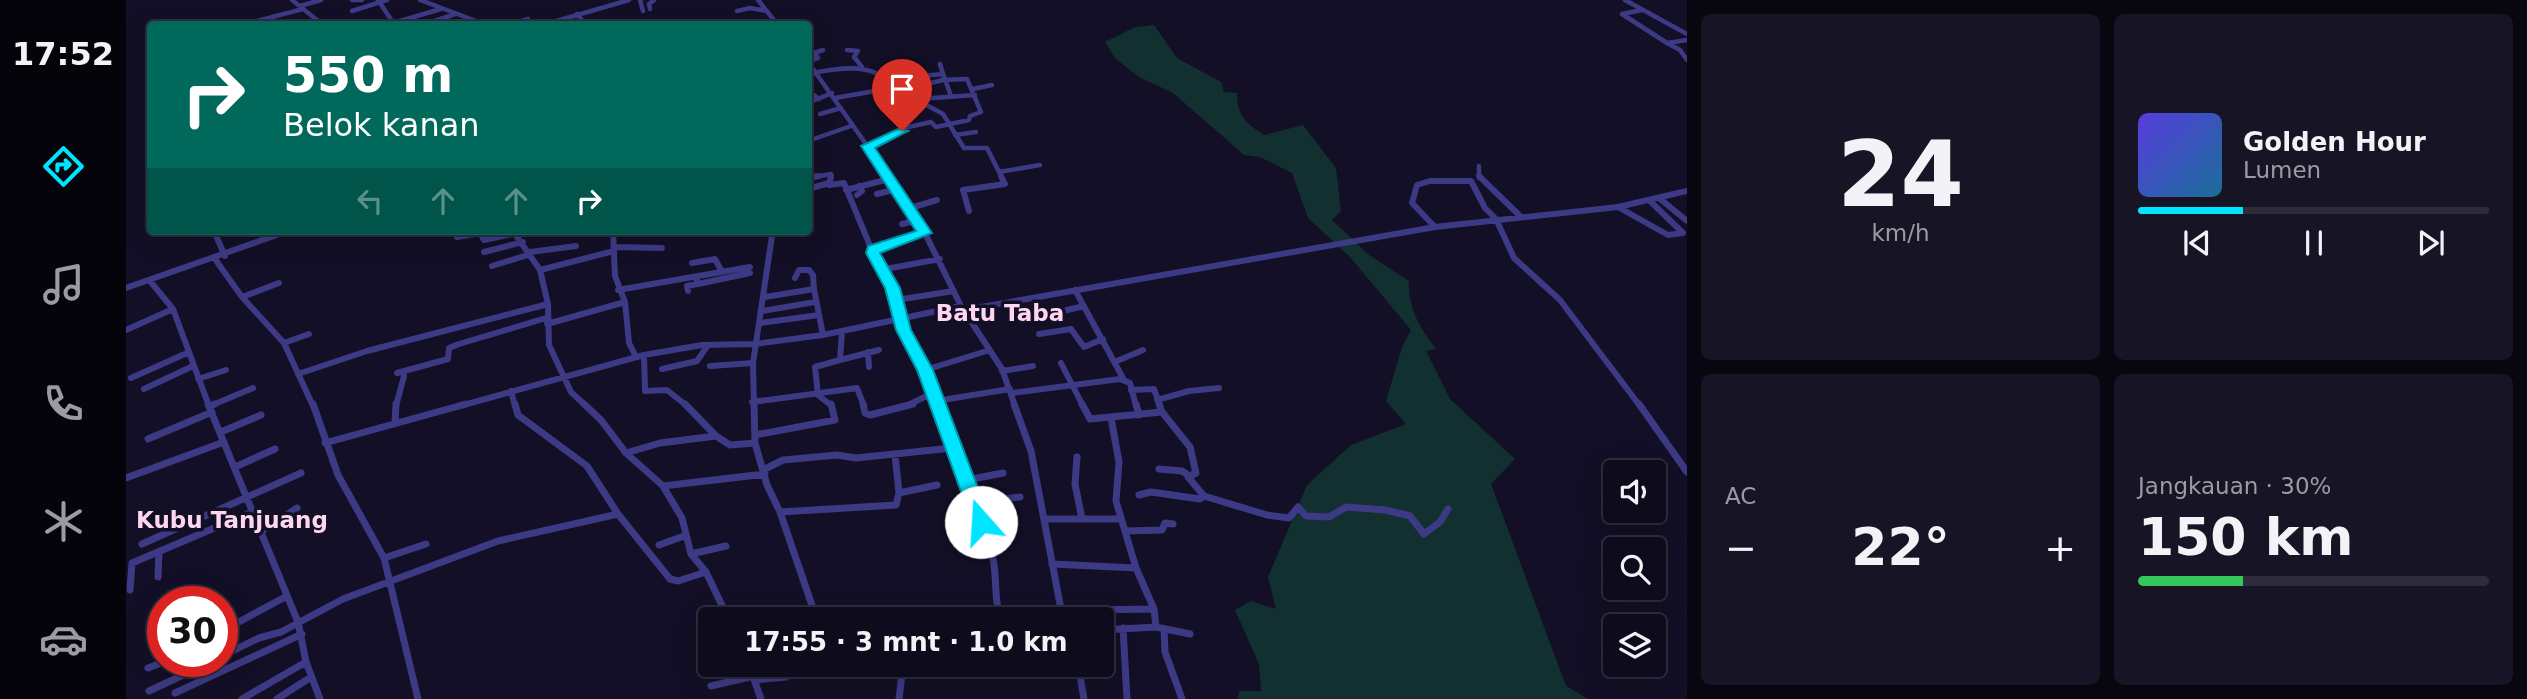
<!DOCTYPE html>
<html lang="id">
<meta charset="utf-8">
<style>
:root{--surface:#0e0b1c;--page:#171425;--text:#f1f3f6;--muted:#9b9ba3;--line:#2e2b3b;--accent:#00e5ff}
body{margin:0;font-family:"DejaVu Sans",sans-serif;background:var(--page);color:var(--text);height:100vh;display:flex;flex-direction:column;font-size:26px;white-space:nowrap}
*{box-sizing:border-box;margin:0}
p{font-size:23px;color:var(--muted)}
.icon{flex:none;width:38px;height:38px;fill:none;stroke:currentColor;stroke-width:2;stroke-linecap:round;stroke-linejoin:round}
.map{position:relative;flex:1;overflow:hidden}
.drawer{display:flex;flex-direction:column;gap:14px;padding:14px;background:#08060f;width:840px}
.drawer>*{flex:none}
.hud{position:absolute;left:21px;top:21px;width:665px;height:214px;border-radius:7px;box-shadow:0 7px 28px #0002,0 0 0 2px var(--line);background:#00695c;color:#fff;overflow:hidden}
.fabs{position:absolute;left:1477px;top:460px;display:grid;gap:14px}
.fabs a{display:grid;place-items:center;width:63px;height:63px;border-radius:7px;background:var(--surface);box-shadow:0 7px 28px #0002,0 0 0 2px var(--line);font-size:35px}
.speed{position:absolute;left:21px;top:586px;display:flex;gap:14px;font-size:35px;font-weight:700;text-align:center}
.speed>*{display:grid;place-content:center;width:91px;height:91px;border-radius:50%;background:var(--surface);box-shadow:0 7px 28px #0002,0 0 0 2px var(--line);line-height:1}
.speed .limit{border:10px solid #d22;background:#fff;color:#111}
.pin{position:absolute;display:grid;place-items:center;width:60px;height:60px;color:#fff;margin:-72px -30px;border-radius:50% 50% 50% 0;rotate:-45deg;box-shadow:0 0 7px #0007}
.pin .icon{rotate:45deg}
.me{position:absolute;width:77px;margin:-38px;rotate:341deg;stroke-linejoin:round;filter:drop-shadow(0 0 5px #0008)}
.turn{display:flex;align-items:center;gap:24px;height:147px;padding:0 21px;font-size:32px}
.turn .icon{width:91px;height:91px;stroke-width:2.5}
.turn b{display:block;font-size:49px;line-height:60px}
.lanes{display:flex;align-items:center;height:66px;padding:0 21px;background:#0003;justify-content:center;gap:35px;direction:ltr}
.lanes .off{opacity:.35}
.big{font-size:52px;font-weight:800;line-height:1.1}
.drawer .card{flex:1;display:flex;flex-direction:column;justify-content:center;gap:10px;min-width:0;padding:0 24px;border-radius:10px;background:var(--page)}
.drawer .dial{align-items:center;gap:0}
.dial b{font-size:91px;line-height:1}
.song{display:flex;align-items:center;gap:21px}
.cover{width:84px;height:84px;border-radius:10px;background:linear-gradient(135deg,hsl(250 70% 55%),hsl(200 70% 35%))}
.played{height:7px;border-radius:4px;background:linear-gradient(90deg,var(--accent) 30%,var(--line) 30%)}
.keys{display:flex;justify-content:space-around;direction:ltr}
.heat{display:flex;justify-content:space-between;align-items:center;font-size:38px;direction:ltr}
.charge{height:10px;border-radius:5px;background:linear-gradient(90deg,#34c759 30%,var(--line) 0)}
.drawer .tiles{flex:1;display:grid;gap:14px;grid-template-columns:repeat(2,1fr)}
.trip{position:absolute;left:572px;top:607px;width:416px;height:70px;border-radius:7px;background:var(--surface);box-shadow:0 7px 28px #0002,0 0 0 2px var(--line);font-weight:800;line-height:70px;text-align:center}
main{display:flex;flex:1;min-height:0}
.tabs{display:flex;flex-direction:column;width:126px;justify-content:space-around;align-items:center;background:#06040b;color:var(--muted)}
.tabs .icon{width:49px;height:49px}
.tabs .on{color:var(--accent)}
.tabs b{font-size:32px;color:var(--text)}
.map>svg:first-child{display:block}
</style>
<main>
<nav class="tabs">
<b>17:52</b>
<svg class="icon on" aria-label="directions" viewBox="0 0 24 24"><path d="M12 3l9 9-9 9-9-9zM9 14v-3h6M13 9l2 2-2 2"/></svg>
<svg class="icon" aria-label="music" viewBox="0 0 24 24"><path d="M9 18V5l10-2v13"/><circle cx="6" cy="18" r="3"/><circle cx="16" cy="16" r="3"/></svg>
<svg class="icon" aria-label="phone" viewBox="0 0 24 24"><path d="M5 4h4l2 5-3 2q2 4 5 5l2-3 5 2v4C11 20 4 13 5 4z"/></svg>
<svg class="icon" aria-label="climate" viewBox="0 0 24 24"><path d="M12 3v18M4 7l16 10M4 17L20 7"/></svg>
<svg class="icon" aria-label="car" viewBox="0 0 24 24"><path d="M5 17H2v-5l4-1 3-4h7l3 4 3 1v5h-3M9 17h6M6 11h13"/><circle cx="7" cy="17" r="2"/><circle cx="17" cy="17" r="2"/></svg>
</nav>
<div class="map">
<svg width="1561" height="699" viewBox="0 0 1561 699">
<rect width="100%" height="100%" fill="#130f26"/>
<path fill="#12302f" d="M1028,25L1051,58L1095,82L1098,92L1111,93C1110,115 1121,124 1138,135L1177,125L1210,168L1215,211L1206,220L1243,255L1283,281C1282,308 1294,328 1310,349L1300,351L1324,399L1389,459L1365,484L1440,686L1462,699H1112L1113,691H1135L1133,664L1109,610L1125,601L1150,609L1142,577L1181,485L1225,445L1280,424L1260,401L1276,347L1285,330L1224,257L1182,218L1166,173L1134,157L1118,155L1047,93L1013,77L989,58L979,42L1009,27Z"/>
<g fill="none" stroke-linecap="round" stroke-linejoin="round">
<path stroke="#3d3a85" stroke-width="4.5" d="M166,0L196,24
M226,0H236
M252,0L268,24
M294,0L358,24
M514,0L517,11
M632,0L651,24
M1499,0L1561,34
M174,6L195,0
M524,9L523,4L528,0
M1516,10L1496,14L1541,43
M226,11L261,0
M611,11L624,8L641,11
M451,14L459,24
M123,23L177,9
M267,23L315,9
M256,24L266,21
M300,24L329,14
M386,24L402,19
M420,24L503,0
M638,24L650,23
M1561,40L1541,43L1554,50L1561,60
M721,50L732,51L728,57L736,67
M682,55L697,50
M682,61L692,58L689,53
M682,62L764,178
M814,64L817,74
M692,72C744,62 771,69 778,128L772,134L741,146
M754,76L786,72V81L765,86
M786,77L817,74L825,96
M789,88L793,101L817,114L838,148H861L876,178
M847,89L866,85
M768,92L817,80L841,79L855,112L844,116L843,120L810,127L805,122L778,128
M682,96L688,95L693,99
M709,98L766,88
M792,99L849,95
M682,103L706,93
M774,104L793,101
M694,114L715,108
M829,135L850,132
M682,141L725,126
M1353,166V178
M873,172L914,165
M683,178L705,174L704,178"/>
<path stroke="#3d3a85" stroke-width="6" d="M705,176L703,185L718,183L754,270L766,288L777,330L797,366L811,406
M762,176L790,215L835,306L876,369L889,406
M1353,176L1394,216
M682,178L693,176
M682,189L703,183
M720,190L763,179
M751,194L771,189
M731,195L736,191L733,186
M1533,198L1561,221
M1492,207L1542,235L1557,233L1523,200
M784,208L811,200
M843,211L837,190L879,184L875,176
M776,224L792,220
M1309,227L1286,203L1291,185L1304,181H1345L1359,208L1370,219L1388,258L1434,300L1514,406
M88,231L99,256
M169,231H173
M387,231L414,270L422,304L423,345L445,392L460,406
M487,231L489,276L499,302L503,343L510,357
M331,237L354,233L358,240L390,233
M488,247L536,248
M747,249L799,233
M358,252L397,242
M404,252L450,246
M89,259L116,297L158,343L187,406
M566,263L589,259L596,272
M366,266L405,254
M414,270L488,251
M754,270L814,259
M570,278L572,284L624,273
M669,278L673,270H683L687,275L688,289
M24,281L47,309L83,406
M0,288L162,231
M492,290L624,267
M949,290L998,380
M562,291L561,286L572,284
M116,297L153,283
M639,297L688,289L697,335
M770,300L828,291
M838,310L1309,227L1492,207L1561,191
M636,311L689,302
M937,311L958,306
M634,323L693,315
M421,324L499,302
M0,330L47,309
M913,334L945,329L958,347L977,339
M158,343L183,334
M742,352L743,367
M518,355L519,391L541,390L561,406
M714,360L753,350
M991,361L1017,350
M935,363L957,406
M584,366L627,363
M536,369L571,361L582,345
M799,370L864,350
M876,371L907,366
M271,373L322,359L323,348L333,344L420,318
M172,374L241,351L422,304
M5,378L61,353
M72,379L100,370
M18,389L67,366
M1005,390L1028,389L1034,406
M385,391L389,406
M886,393L994,379L1004,383L1010,406
M1031,400L1063,391L1093,388
M810,401L884,389
M626,402L731,388L738,406
M84,406L127,388
M270,406L278,376
M334,406L518,355L576,345L629,344L697,335L835,306
M628,406L627,363L646,236
M706,406L692,395L689,367L714,360L716,331
M780,406L807,393"/>
<path stroke="#3d3a85" stroke-width="7" d="M82,404L172,622L180,662L194,699
M187,404L212,475L258,558L292,699
M389,404L392,415L461,466L492,514L544,579L552,581L580,572
M458,404L475,420L500,453L537,486L556,518L565,554L580,572L603,620
M559,404L590,436
M628,404L629,443L641,485L654,512L689,614
M737,404L739,413L744,415L787,404
M810,404C829,456 854,506 867,559C871,576 868,595 873,613
M888,404L905,451L937,620
M956,404L964,419L1036,412L1064,447L1070,473L1062,477L1078,496L1141,515L1163,518L1172,507L1180,516L1203,517L1220,507L1259,510L1284,516L1298,534L1314,522L1322,509
M1010,404L1013,415
M1033,404L1036,412
M1513,404L1561,472
M84,406L89,404
M985,418L993,462L990,501L1010,568L1028,609L1030,627
M269,423L270,404
M95,432L135,415
M629,435L709,420L705,404
M22,439L86,412
M199,443L340,404
M500,453L534,443L590,436L604,445L629,443
M951,457L949,484L956,519
M109,467L149,449
M1033,469L1056,471L1062,475
M637,470L657,460L711,455L730,458L826,448
M0,478L98,442
M841,480L877,473
M537,486L639,474
M773,493L811,485
M1013,495L1025,492L1074,499L1078,496
M849,502L894,497
M654,512L770,505L773,493L769,455
M918,519H995
M1000,531L1036,530L1039,523L1047,524
M134,532L171,508
M16,544L175,473
M533,545L558,536
M565,554L600,546
M258,558L300,544
M926,564L1010,568
M32,577L33,552
M4,590L6,563L126,512
M633,620L689,614L1028,609
M997,628L1001,699
M1038,629L1039,652L1056,699
M976,630L1030,627L1064,634
M96,631L161,596
M96,656L133,638L155,632L217,599L372,541L492,514
M623,665L635,699
M952,665L958,699
M22,668L38,662
M629,680L660,677
M585,686L628,676
M23,691L85,662
M49,693L176,634
M116,699L180,662
M151,699L185,677
M773,699L777,665"/>
</g>
<path fill="#00e5ff" stroke="#0095a6" stroke-width="2" d="M772,129L782,131L749,148L806,233L754,253L774,288L785,330L807,370L865,522L862,528H849L846,522L791,370L770,330L759,288L740,253L742,246L790,231L735,146Z"/>
<g text-anchor="middle" dominant-baseline="central" stroke-width="7" stroke-linejoin="round" paint-order="stroke">
<g font-size="23" font-weight="bold" fill="#ffd6f0" stroke="#130f26">
<text x="874" y="313">Batu Taba</text>
<text x="106" y="520">Kubu Tanjuang</text>
</g>
</g>
</svg>
<div class="fabs">
<a><svg class="icon" aria-label="sound" viewBox="0 0 24 24"><path d="M4 9h4l5-4v14l-5-4H4zM17 9q2 3 0 6"/></svg></a>
<a><svg class="icon" aria-label="search" viewBox="0 0 24 24"><circle cx="10" cy="10" r="6"/><path d="M15 15l6 6"/></svg></a>
<a><svg class="icon" aria-label="layers" viewBox="0 0 24 24"><path d="M12 4l9 5-9 5-9-5zM3 14l9 5 9-5"/></svg></a>
</div>
<div class="speed"><div class="limit">30</div></div>
<div class="pin" style="left:776px;top:131px;background:#d93025"><svg class="icon" aria-label="arrive" viewBox="0 0 24 24"><path d="M6 21V4h12l-3 4 3 4H6"/></svg></div>
<svg class="me" style="left:855px;top:522px" viewBox="-20 -20 40 40"><circle r="19" fill="#fff"/><path d="M0-13L10 11 0 6-10 11z" fill="#00e5ff"/></svg>
<div class="trip">17:55 · 3 mnt · 1.0 km</div>
<div class="hud">
<div class="turn"><svg class="icon" aria-label="right" viewBox="0 0 24 24"><path d="M7 20v-9h11M14 6l5 5-5 5"/></svg><div><b>550 m</b>Belok kanan</div></div>
<div class="lanes"><svg class="icon off" aria-label="left" viewBox="0 0 24 24"><path d="M17 20v-9H6M10 6l-5 5 5 5"/></svg><svg class="icon off" aria-label="ahead" viewBox="0 0 24 24"><path d="M12 20V5M6 11l6-6 6 6"/></svg><svg class="icon off" aria-label="ahead" viewBox="0 0 24 24"><path d="M12 20V5M6 11l6-6 6 6"/></svg><svg class="icon" aria-label="right" viewBox="0 0 24 24"><path d="M7 20v-9h11M14 6l5 5-5 5"/></svg></div>
</div>
</div>
<section class="drawer">
<div class="tiles">
<div class="card dial"><b>24</b><p>km/h</p></div>
<div class="card">
<div class="song"><i class="cover"></i><div><b>Golden Hour</b><p>Lumen</p></div></div>
<div class="played"></div>
<div class="keys"><svg class="icon" aria-label="previous" viewBox="0 0 24 24"><path d="M18 5L8 12l10 7zM5 5v14"/></svg><svg class="icon" aria-label="pause" viewBox="0 0 24 24"><path d="M8 5v14M16 5v14"/></svg><svg class="icon" aria-label="next" viewBox="0 0 24 24"><path d="M6 5l10 7-10 7zM19 5v14"/></svg></div>
</div>
<div class="card"><p>AC</p>
<div class="heat"><a>−</a><b class="big">22°</b><a>+</a></div>
</div>
<div class="card"><p>Jangkauan · 30%</p><b class="big">150 km</b><div class="charge"></div></div>
</div>
</section>
</main>
